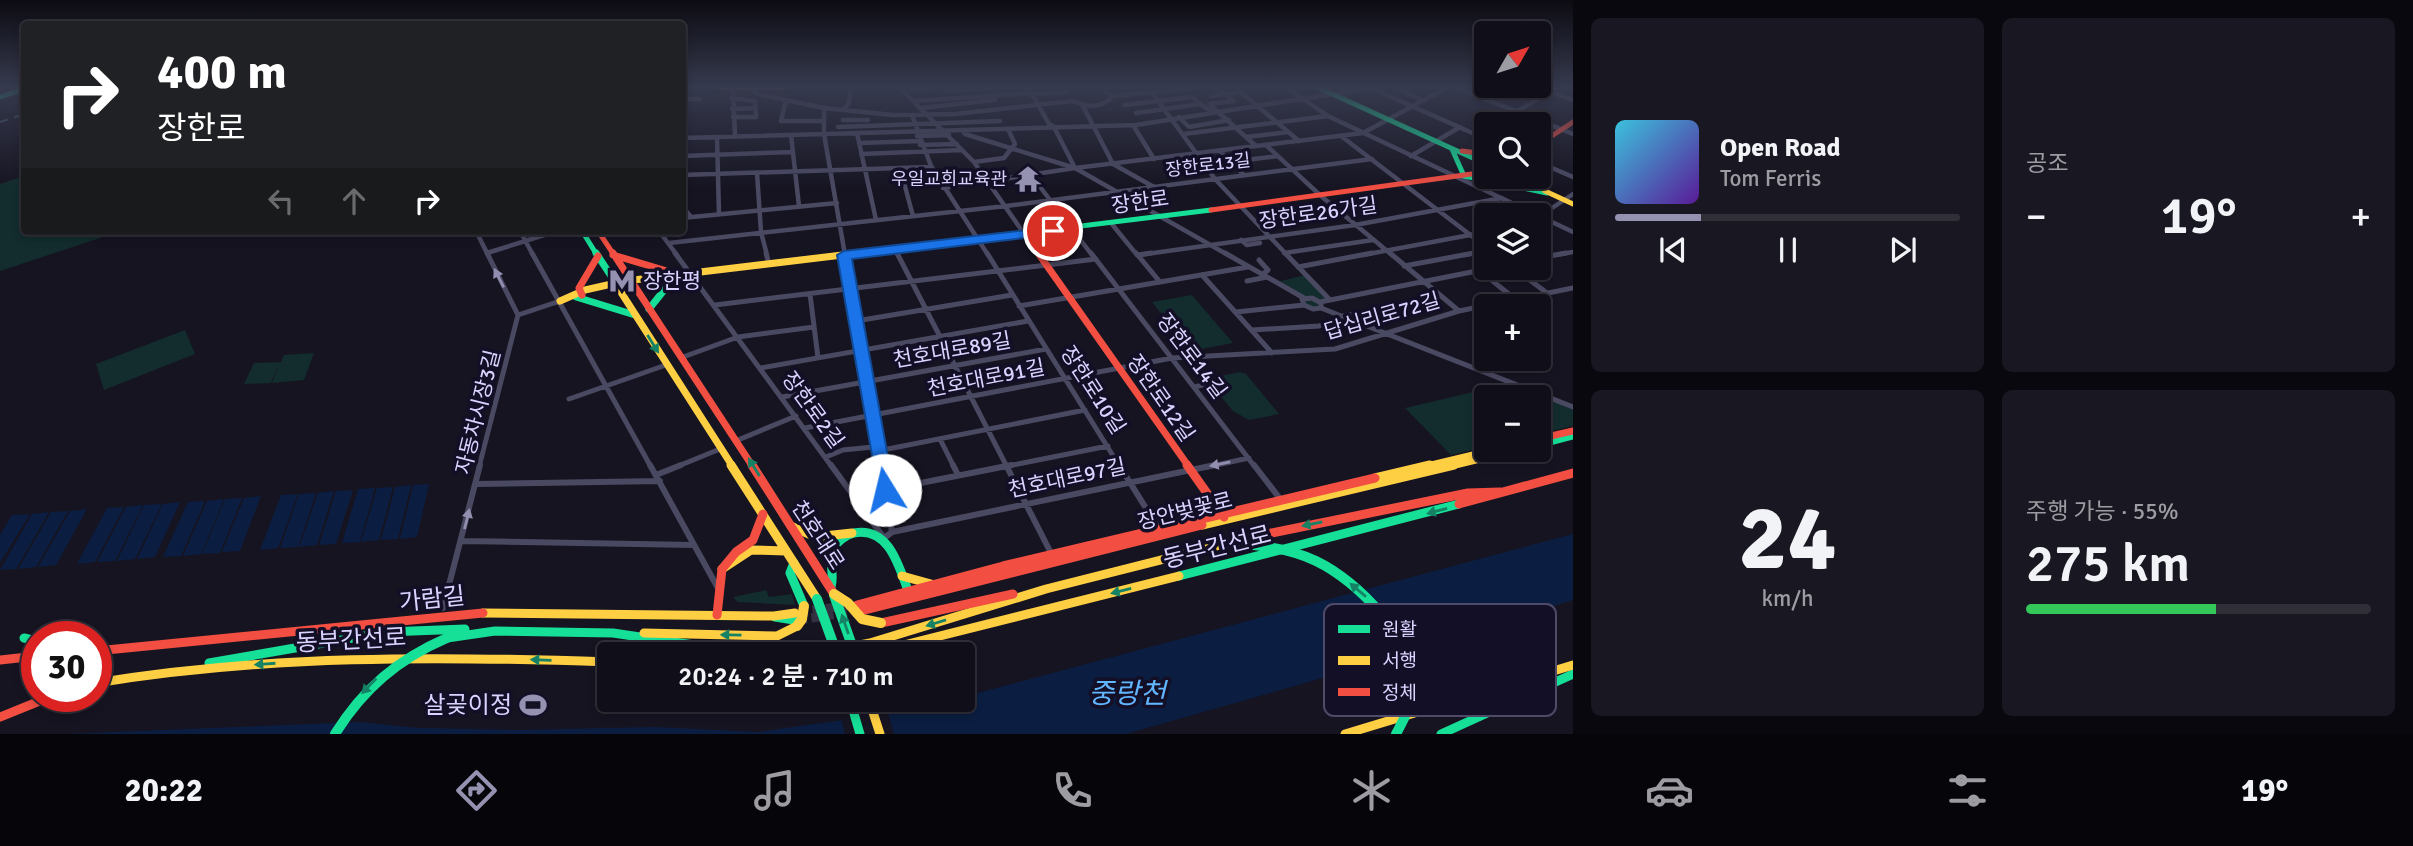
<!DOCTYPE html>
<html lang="ko">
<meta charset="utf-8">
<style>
:root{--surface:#100f19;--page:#191822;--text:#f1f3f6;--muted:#9c9ca2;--line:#302f38;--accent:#9591b1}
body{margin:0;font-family:Signika,"Noto Sans KR",sans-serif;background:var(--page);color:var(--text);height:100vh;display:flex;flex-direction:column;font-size:26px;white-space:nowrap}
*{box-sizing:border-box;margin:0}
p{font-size:23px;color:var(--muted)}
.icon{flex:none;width:38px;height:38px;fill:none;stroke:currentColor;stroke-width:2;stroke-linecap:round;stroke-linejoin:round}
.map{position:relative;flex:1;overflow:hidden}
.panel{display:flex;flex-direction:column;gap:18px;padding:18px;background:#09080e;width:840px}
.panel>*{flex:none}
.banner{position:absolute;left:21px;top:21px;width:665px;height:214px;border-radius:7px;box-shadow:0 4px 10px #0003,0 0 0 2px var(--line);background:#202124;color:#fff;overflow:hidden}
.needle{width:46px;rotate:51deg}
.buttons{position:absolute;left:1474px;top:21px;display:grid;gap:14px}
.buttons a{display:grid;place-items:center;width:77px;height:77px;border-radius:7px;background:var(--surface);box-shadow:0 4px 10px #0003,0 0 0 2px var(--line);font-size:35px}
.speed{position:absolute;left:21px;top:621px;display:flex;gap:14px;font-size:35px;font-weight:700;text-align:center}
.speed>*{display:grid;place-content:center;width:91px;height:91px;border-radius:50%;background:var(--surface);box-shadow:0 4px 10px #0003,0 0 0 2px var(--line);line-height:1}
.speed .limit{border:10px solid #d22;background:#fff;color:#111}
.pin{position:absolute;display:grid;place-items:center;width:60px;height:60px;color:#fff;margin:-30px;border:4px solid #fff;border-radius:50%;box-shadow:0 2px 7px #0007}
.me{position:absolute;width:77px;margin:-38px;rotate:351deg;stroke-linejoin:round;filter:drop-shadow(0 0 5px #0008)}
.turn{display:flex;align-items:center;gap:24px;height:147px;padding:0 21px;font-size:32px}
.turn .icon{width:91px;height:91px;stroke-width:2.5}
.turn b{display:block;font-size:49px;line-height:60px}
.lanes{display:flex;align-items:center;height:66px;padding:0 21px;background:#0003;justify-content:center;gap:35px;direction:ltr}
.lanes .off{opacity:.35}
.big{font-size:52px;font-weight:600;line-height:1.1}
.panel .tile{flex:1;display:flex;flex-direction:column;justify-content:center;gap:10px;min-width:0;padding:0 24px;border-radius:10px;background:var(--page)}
.panel .dial{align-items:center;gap:0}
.dial b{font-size:91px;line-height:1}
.song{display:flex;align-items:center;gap:21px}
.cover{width:84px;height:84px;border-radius:10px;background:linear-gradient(135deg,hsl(190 70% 55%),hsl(270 70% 35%))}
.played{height:7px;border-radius:4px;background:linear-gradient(90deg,var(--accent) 25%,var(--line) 25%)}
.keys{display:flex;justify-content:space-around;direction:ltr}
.heat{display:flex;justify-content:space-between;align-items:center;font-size:38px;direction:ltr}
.charge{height:10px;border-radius:5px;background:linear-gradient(90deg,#34c759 55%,var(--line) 0)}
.panel .tiles{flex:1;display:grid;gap:18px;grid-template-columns:repeat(2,1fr)}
.trip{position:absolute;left:597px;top:642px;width:378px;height:70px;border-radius:7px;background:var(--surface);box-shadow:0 4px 10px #0003,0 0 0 2px var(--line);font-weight:600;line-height:70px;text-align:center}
.menu{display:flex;height:112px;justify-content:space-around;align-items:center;background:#06060a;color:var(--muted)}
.menu .icon{width:49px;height:49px}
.menu .current{color:var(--accent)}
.menu b{font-size:32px;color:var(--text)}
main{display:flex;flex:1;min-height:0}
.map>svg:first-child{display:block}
</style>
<main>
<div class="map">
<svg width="1573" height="734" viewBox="0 0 1573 734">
<rect width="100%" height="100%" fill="#161421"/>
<path fill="#132c2d" d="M24,176V231H121L0,271V184Z
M1305,275L1328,299L1320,301L1321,308L1304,305V298L1314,297L1303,296L1277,282Z
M1192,295L1233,343L1191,351L1152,302Z
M185,330L195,354L104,390L96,364Z
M314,353L304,380L272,383L279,364L271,383L244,384L254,363L281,362L284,355Z
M1240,372L1246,374L1279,414L1249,420L1233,411L1206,379Z
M1508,384L1573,409V426L1538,434V397H1486V447L1451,455L1405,408Z
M766,590L769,597L792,594L795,605L738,602L733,597Z"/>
<path fill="#0b1e41" d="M429,484L417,537L400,539L413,485Z
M411,485L398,539L381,540L395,487Z
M393,487L379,540L361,542L377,488Z
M375,488L360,542L342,543L358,489Z
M353,490L336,544L319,545L336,491Z
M334,491L317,545L299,547L318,493Z
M316,493L298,547L280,548L299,494Z
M298,494L278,548L260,550L281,495Z
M261,496L240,551L222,552L244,498Z
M242,498L220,553L202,554L225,499Z
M224,499L201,554L183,556L207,501Z
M205,501L181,556L163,557L188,502Z
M180,502L155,557L137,559L163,504Z
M162,504L135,559L117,561L144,505Z
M143,505L115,561L97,562L126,507Z
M124,507L95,562L77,564L107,508Z
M87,509L56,565L38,567L70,511Z
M68,511L36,567L18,569L51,512Z
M49,512L16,569L0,570L32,514Z
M30,514L0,563V535L12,515Z
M1573,534V600L1347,671L1126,734H65L360,722L418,728L519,730L654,727L759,732L898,712L950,700H962L963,697Z"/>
<path fill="#161421" d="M887,710L894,734H845L841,717Z"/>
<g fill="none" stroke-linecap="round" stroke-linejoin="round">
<path stroke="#333142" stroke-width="9" stroke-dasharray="9 4.5" stroke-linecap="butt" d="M799,612L853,605
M798,620L859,611"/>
<path stroke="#4a4962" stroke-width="4.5" d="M733,87L735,136
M749,87L757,94L824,108L893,115L955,114L1072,101C1088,107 1101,109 1113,96L1202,87
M899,87L974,162L1025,235
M943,87L946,91L998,87
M1028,87L1049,124L1054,127L1075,168
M1104,87L1106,92L1113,96
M1148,87L1215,179L1287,255
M1215,87L1234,101
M1235,87L1299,141
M1298,87L1287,88L1328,116L1573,232
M1394,87L1424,101
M1455,87L1573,134
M1537,87L1573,100
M1371,88L1486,139
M904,91L943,87
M1032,94L1066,92L1069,90L1067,87
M1211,96L1242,92
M731,98L755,101L756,117H733
M685,99H700
M786,100L781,121H824
M684,101L685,109
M914,101L1032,93
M1234,101L1209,104L1256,146
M1124,105L1192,97L1211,112
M1083,106L1113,164L1154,187
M824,107V134L845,255
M920,108L995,100
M732,109L755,108
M844,109L849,103L851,87
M1136,113L1200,104
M912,115L931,166L988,255
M1179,117L1189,127L1229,120
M843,120H868
M1497,124L1557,87
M1133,125L1154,159
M838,127L1000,121
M962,130L965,134L1075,168L1228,255
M857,133L876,220
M1183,134L1328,116
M791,135L799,206
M917,136L949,135
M1341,136L1486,247
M717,137L719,214
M1246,137L1288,132
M682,138L1136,125L1377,87
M859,143L919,141
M920,145L957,144
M1266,145L1321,196L1392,255
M682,151L683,138
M1220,151L1244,175
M861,154L962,150
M682,156L792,152
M1411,156L1460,127
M974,162L1004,158L1015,144L1008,129
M1230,162L1278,156
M1538,162L1573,177
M900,168L913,216
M757,173L761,232L767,255
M682,175L930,167
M1031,175L1092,255
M943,188L1075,168L1363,133L1448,87
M682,206L691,217
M1540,216L1573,194
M682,218L837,203
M1111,223L1137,255
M476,231L488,255
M520,231L533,255
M659,231L677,255
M1241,240L1247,245L1260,243
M669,243L1006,206L1372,159
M895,250L898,255
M487,253L557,231
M1284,253L1373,240
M1139,255L1355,225L1502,198
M1363,255L1486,232
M1465,255L1486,251
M1556,255L1573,252"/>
<path stroke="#4a4962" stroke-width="5" d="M532,253L651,467
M675,253L832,467
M766,253L769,264
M844,253L881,467
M897,253L1007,467
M987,253L1120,467
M1091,253L1255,467
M1136,253L1160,282
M1225,253L1304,298
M1285,253L1330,300
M1390,253L1459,311
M1138,255L1151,253
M1538,258L1566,253
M1259,260L1268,270L1262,275
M1404,266L1474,253
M1298,267L1372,253
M1514,268L1547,293
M1479,270L1515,299
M1202,275L1272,353
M1247,281L1267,277
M810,294L818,358
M1312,298L1321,303V308L1313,309L1304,305L1302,299Z
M1320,302L1492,268
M715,305L1096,259
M1019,306L1248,267
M1321,308L1573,407
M1236,312L1304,305
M518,315L560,301
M856,321L1012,295
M1252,330L1319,326L1343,316L1440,296
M683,357L738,337L814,327
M761,368L1028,321
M1194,387L1208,384
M782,397L1046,349
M569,399L666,365
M805,428L1172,358L1335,349L1459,311L1573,288
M940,439L954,467
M738,440L796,416
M826,457L843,450L873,447L878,451L1085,410
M479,467L518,315L487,253
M676,467L720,449
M1003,467L1108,446
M1207,467L1249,458"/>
<path stroke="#4a4962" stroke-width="6" d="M650,465L719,590
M831,465L884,538L892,532L881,465
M953,465L958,475
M1006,465L1052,555
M1119,465L1159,529
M1254,465L1281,500
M656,475L681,465
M476,484L660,481
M885,490L1012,465
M892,532L1215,465
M462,541L694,545
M443,608L480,465"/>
<path stroke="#16e098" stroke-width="5" d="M1317,87L1486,164
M0,97L24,89
M1452,149L1464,176L1547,193
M1512,177L1528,184
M582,231L597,255
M877,251L1211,210"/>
<path stroke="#16e098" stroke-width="7" d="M596,253L615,282
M576,297L635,315
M649,309L677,274
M1538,445L1573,436"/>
<path stroke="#16e098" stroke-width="9" d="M794,563L790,573L804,606
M1179,576L1459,504
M831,587C835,575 828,561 833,549C837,541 846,535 854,533C891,526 900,571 910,596
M775,617L794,620
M24,638L37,641
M447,638L495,631L613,633L748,653L824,652
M209,663L387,632L465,629
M850,700L860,734
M1441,734L1573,674"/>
<path stroke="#ffcf43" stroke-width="5" d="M1533,177L1544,190
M1545,191L1573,204
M844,255L877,251"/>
<path stroke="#ffcf43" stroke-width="7" d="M617,286L733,467
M560,301L585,290L625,281L859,253
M1423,467L1494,450
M1447,467L1517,450"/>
<path stroke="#ffcf43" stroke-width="9" d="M731,465L817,599
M1375,478L1430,465
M1202,525L1454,465
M791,526L815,537L852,533
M722,569L751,550L786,551
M902,576L931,584
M483,613L774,616L795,613
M644,633L777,636L797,626
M824,652L870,643L1046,589L1252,537
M868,654L1179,576
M96,683C267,655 437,656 609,662
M869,700L880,734
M1345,734L1573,665"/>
<path stroke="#f24e42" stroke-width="5" d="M717,87H787
M1538,145L1573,122
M1462,151L1486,154
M1211,210L1486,172
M598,231L614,255
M1025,235L1039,255"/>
<path stroke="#f24e42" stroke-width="7" d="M613,253L753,467
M1038,253L1189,467
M613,255L677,274
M582,295L579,288L598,256
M1538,439L1573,431"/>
<path stroke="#f24e42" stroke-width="9" d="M752,465L834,594
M1187,465L1224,517
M1459,504L1573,473
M1252,537L1468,493L1500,492
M857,605L1003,566L1375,478
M861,611L1202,525
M717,615L722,569L736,552L753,540L763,514
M881,623L1013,594
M96,651L483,613
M0,660L37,656
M0,717L52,696"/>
<path stroke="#43596b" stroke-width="2" stroke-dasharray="8 7" stroke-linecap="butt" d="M0,122L24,114"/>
<path stroke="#16e098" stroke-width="10" d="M1243,544C1268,546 1293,550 1316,561C1358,581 1415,639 1412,689C1411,707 1404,719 1396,734
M834,595L855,654
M817,599L837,654
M335,734C363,689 398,659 447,638"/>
<path stroke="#ffcf43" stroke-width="10" d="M834,594L848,603L862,619L881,623
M797,626L802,619L804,606"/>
</g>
<defs><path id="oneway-solid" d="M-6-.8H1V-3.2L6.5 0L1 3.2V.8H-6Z" transform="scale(1.75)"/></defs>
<g fill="#928eb0">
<use href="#oneway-solid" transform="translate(499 278) rotate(-117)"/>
<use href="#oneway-solid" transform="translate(1220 464) rotate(168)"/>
<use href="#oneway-solid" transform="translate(467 519) rotate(-76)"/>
</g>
<g fill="#158265">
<use href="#oneway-solid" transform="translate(653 344) rotate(58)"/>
<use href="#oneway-solid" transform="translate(754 467) rotate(-122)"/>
<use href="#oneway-solid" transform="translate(1437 511) rotate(165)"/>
<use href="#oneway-solid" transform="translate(1312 524) rotate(168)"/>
<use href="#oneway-solid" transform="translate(1358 590) rotate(-140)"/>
<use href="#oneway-solid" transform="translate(1121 591) rotate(166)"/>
<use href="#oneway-solid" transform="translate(936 623) rotate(163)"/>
<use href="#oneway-solid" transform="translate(845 624) rotate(-109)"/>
<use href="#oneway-solid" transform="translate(731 635) rotate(-179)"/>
<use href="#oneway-solid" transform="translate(541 660) rotate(-178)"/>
<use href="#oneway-solid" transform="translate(265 664) rotate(176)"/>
<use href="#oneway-solid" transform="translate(369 686) rotate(134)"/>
</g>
<linearGradient id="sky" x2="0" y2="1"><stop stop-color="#0c0b12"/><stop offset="0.46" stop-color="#363a4e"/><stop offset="1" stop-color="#363a4e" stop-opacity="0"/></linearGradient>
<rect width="1573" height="189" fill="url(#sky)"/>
<path fill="#1a73e8" stroke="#114b97" stroke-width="2" d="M1053,227L1057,228V234L852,259L894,490L891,495L885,498L879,495L837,255L844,251Z"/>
<defs>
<symbol id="temple-bare" viewBox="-9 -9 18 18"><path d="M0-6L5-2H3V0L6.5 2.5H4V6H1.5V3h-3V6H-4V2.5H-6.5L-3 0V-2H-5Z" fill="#9591b1" stroke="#130f26" stroke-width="2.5" paint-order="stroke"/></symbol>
<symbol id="metro-bare" viewBox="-9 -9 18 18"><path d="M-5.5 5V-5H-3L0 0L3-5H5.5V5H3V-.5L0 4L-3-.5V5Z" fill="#9591b1" stroke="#130f26" stroke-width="2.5" paint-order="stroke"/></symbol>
<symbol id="stadium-bare" viewBox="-9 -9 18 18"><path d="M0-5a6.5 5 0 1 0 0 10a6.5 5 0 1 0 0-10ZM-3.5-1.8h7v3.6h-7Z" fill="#9591b1" stroke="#130f26" stroke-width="2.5" paint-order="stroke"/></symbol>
</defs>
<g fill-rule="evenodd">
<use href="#temple-bare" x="1009" y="160" width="38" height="38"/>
<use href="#metro-bare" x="603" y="262" width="38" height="38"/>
<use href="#stadium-bare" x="514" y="686" width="38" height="38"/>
</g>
<g text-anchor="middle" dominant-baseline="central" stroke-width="7" stroke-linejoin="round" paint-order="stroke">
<g font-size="18" fill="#d9d4ff" stroke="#130f26">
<text transform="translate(1208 165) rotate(-7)">장한로13길</text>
</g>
<g font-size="18" fill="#d9d4ff" stroke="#130f26" text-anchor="end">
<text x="1007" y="179">우일교회교육관</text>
</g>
<g font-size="21" fill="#d9d4ff" stroke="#130f26">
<text transform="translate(1140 202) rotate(-8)">장한로</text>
<text transform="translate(1318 213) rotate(-8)">장한로26가길</text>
<text transform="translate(1382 316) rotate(-16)">답십리로72길</text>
<text transform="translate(952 350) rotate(-10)">천호대로89길</text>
<text transform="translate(1192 356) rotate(53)">장한로14길</text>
<text transform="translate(986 378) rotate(-11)">천호대로91길</text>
<text transform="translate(1093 390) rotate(57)">장한로10길</text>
<text transform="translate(1161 398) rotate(55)">장한로12길</text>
<text transform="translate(813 410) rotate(54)">장한로2길</text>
<text transform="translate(478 412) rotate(-76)">자동차시장3길</text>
<text transform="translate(1067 478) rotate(-12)">천호대로97길</text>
<text transform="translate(1185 511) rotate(-14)">장안벚꽃로</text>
<text transform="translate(818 535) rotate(57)">천호대로</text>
</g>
<g font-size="21" fill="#d9d4ff" stroke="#130f26" text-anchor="start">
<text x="643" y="281">장한평</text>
</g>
<g font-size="24" fill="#d9d4ff" stroke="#130f26">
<text transform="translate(1217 547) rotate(-14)">동부간선로</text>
<text transform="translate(432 599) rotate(-6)">가람길</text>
<text transform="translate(351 640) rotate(-3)">동부간선로</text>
</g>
<g font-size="24" fill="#d9d4ff" stroke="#130f26" text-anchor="end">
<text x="512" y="705">살곶이정</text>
</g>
<g font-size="28" font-style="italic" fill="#62b6ff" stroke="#130f26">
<text x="1127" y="694">중랑천</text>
</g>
</g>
<rect x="1324" y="604" width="232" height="112" rx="10" fill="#130f26" stroke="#4e4a67" stroke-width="2"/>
<rect x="1338" y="625" width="32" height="8" fill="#16e098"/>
<rect x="1338" y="656" width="32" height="9" fill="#ffcf43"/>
<rect x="1338" y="688" width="32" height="8" fill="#f24e42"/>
<g font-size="19" fill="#d9d4ff">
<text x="1382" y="636">원활</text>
<text x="1382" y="667">서행</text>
<text x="1382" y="699">정체</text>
</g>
</svg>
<div class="buttons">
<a><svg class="needle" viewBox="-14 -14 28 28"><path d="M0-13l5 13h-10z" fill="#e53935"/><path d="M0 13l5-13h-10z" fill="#9c9ca2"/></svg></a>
<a><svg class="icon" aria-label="search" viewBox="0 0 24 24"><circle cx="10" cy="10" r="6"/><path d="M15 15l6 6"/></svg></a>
<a><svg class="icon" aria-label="layers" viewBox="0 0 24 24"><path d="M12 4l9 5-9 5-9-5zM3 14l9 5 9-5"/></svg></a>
<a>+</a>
<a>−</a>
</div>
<div class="speed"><div class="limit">30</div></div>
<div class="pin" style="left:1053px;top:231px;background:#d93025"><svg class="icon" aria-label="arrive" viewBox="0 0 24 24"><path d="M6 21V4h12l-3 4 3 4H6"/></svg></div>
<svg class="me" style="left:885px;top:490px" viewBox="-20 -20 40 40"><circle r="19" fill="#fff"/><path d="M0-13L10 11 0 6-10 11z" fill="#1a73e8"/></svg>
<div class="trip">20:24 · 2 분 · 710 m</div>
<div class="banner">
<div class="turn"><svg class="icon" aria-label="right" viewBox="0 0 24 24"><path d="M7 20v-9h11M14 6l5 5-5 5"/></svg><div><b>400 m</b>장한로</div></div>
<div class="lanes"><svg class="icon off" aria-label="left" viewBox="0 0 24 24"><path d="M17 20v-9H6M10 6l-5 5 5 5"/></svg><svg class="icon off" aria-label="ahead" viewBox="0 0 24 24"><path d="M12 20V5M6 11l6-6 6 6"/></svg><svg class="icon" aria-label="right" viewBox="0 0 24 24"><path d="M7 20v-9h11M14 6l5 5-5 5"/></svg></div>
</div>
</div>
<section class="panel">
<div class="tiles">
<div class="tile">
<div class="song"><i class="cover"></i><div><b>Open Road</b><p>Tom Ferris</p></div></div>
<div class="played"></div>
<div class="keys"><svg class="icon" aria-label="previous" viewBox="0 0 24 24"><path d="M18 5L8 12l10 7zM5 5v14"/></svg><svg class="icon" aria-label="pause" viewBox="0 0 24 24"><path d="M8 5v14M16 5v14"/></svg><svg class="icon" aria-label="next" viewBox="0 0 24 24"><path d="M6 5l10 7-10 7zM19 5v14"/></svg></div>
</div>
<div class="tile"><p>공조</p>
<div class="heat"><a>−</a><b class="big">19°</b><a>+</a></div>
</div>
<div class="tile dial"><b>24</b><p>km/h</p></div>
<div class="tile"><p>주행 가능 · 55%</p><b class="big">275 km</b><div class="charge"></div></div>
</div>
</section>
</main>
<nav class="menu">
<b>20:22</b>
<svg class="icon current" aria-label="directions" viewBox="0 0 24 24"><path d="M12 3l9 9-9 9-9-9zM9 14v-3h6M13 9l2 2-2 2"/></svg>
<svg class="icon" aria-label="music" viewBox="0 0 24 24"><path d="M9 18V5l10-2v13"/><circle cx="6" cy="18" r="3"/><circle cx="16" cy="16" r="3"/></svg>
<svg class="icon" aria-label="phone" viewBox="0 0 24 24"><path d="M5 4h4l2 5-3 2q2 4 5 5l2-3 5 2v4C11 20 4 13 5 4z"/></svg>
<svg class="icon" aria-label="climate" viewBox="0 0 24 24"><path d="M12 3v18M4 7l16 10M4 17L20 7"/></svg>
<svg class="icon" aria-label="car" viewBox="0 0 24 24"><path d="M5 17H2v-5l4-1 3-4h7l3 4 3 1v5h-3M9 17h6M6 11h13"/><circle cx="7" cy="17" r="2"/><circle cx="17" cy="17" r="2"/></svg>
<svg class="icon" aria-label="filters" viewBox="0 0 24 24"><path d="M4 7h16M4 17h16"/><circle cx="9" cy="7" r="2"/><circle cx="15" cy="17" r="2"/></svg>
<b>19°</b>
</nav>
